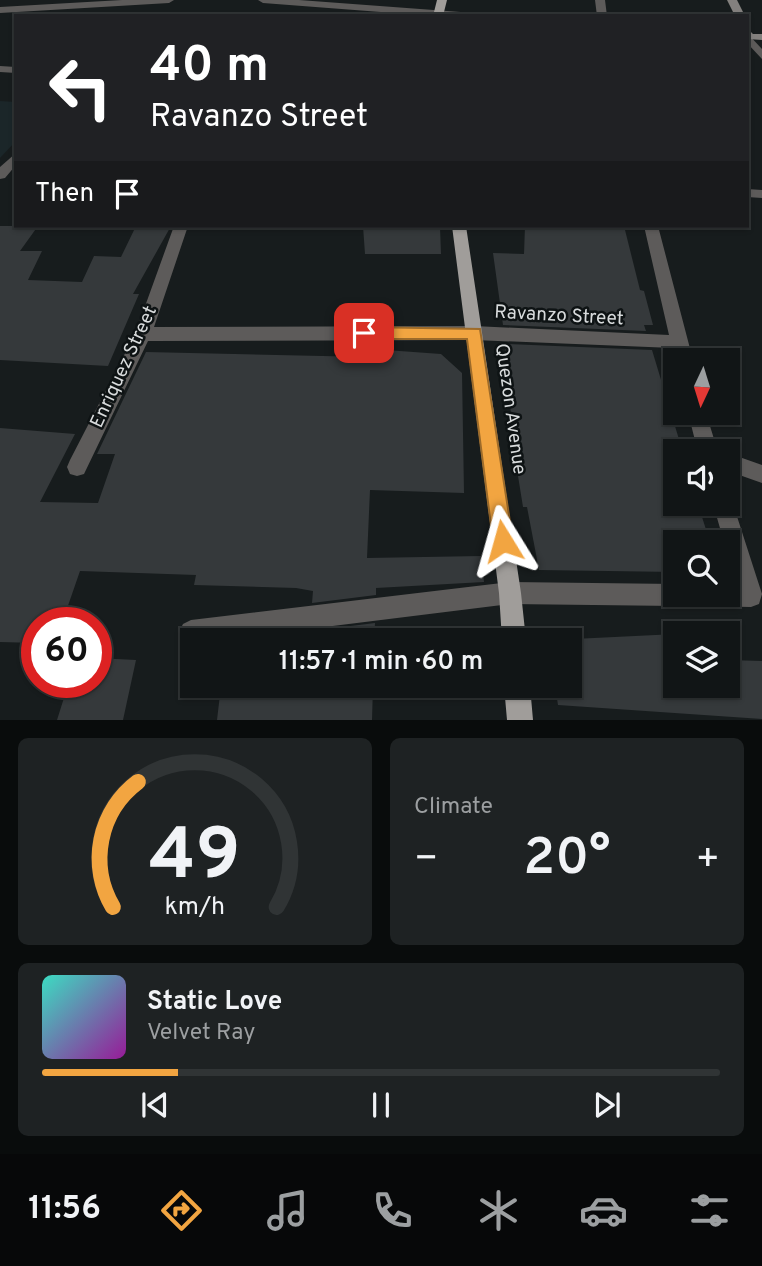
<!DOCTYPE html>
<meta charset="utf-8">
<style>
:root{--surface:#111516;--page:#1e2223;--text:#f1f3f6;--muted:#9c9fa1;--line:#303435;--accent:#f2a541}
body{margin:0;font-family:Overpass,sans-serif;background:var(--page);color:var(--text);height:100vh;display:flex;flex-direction:column;font-size:26px;white-space:nowrap}
*{box-sizing:border-box;margin:0}
p{font-size:23px;color:var(--muted)}
.icon{flex:none;width:38px;height:38px;fill:none;stroke:currentColor;stroke-width:2;stroke-linecap:round;stroke-linejoin:round}
.map{position:relative;height:720px;overflow:hidden}
.panel{display:flex;flex-direction:column;gap:18px;padding:18px;background:#090c0c;flex:1}
.panel>*{flex:none}
.banner{position:absolute;left:14px;top:14px;width:735px;height:214px;border-radius:0px;box-shadow:0 2px 5px #0004,0 0 0 2px var(--line);background:#202124;color:#fff;overflow:hidden}
.needle{width:46px;rotate:184deg}
.buttons{position:absolute;left:663px;top:348px;display:grid;gap:14px}
.buttons a{display:grid;place-items:center;width:77px;height:77px;border-radius:0px;background:var(--surface);box-shadow:0 2px 5px #0004,0 0 0 2px var(--line);font-size:35px}
.speed{position:absolute;left:21px;top:607px;display:flex;gap:14px;font-size:35px;font-weight:700;text-align:center}
.speed>*{display:grid;place-content:center;width:91px;height:91px;border-radius:50%;background:var(--surface);box-shadow:0 2px 5px #0004,0 0 0 2px var(--line);line-height:1}
.speed .limit{border:10px solid #d22;background:#fff;color:#111}
.pin{position:absolute;display:grid;place-items:center;width:60px;height:60px;color:#fff;margin:-30px;border-radius:14px;box-shadow:0 4px 10px #0006}
.me{position:absolute;width:77px;margin:-38px;rotate:352deg;stroke-linejoin:round;filter:drop-shadow(0 0 5px #0008)}
.turn{display:flex;align-items:center;gap:24px;height:147px;padding:0 21px;font-size:32px}
.turn .icon{width:91px;height:91px;stroke-width:2.5}
.turn b{display:block;font-size:49px;line-height:60px}
.then{display:flex;align-items:center;height:66px;padding:0 21px;background:#0003;gap:14px;font-size:26px}
.big{font-size:52px;font-weight:600;line-height:1.1}
.panel .card{flex:1;display:flex;flex-direction:column;justify-content:center;gap:10px;min-width:0;padding:0 24px;border-radius:10px;background:var(--page)}
.panel .dial{align-items:center;gap:0}
.dial svg{height:182px;overflow:visible;fill:none;stroke:var(--line);stroke-width:7;stroke-linecap:round;text-anchor:middle}
.dial text{fill:var(--text);stroke:none}
.song{display:flex;align-items:center;gap:21px}
.cover{width:84px;height:84px;border-radius:10px;background:linear-gradient(135deg,hsl(170 70% 55%),hsl(300 70% 35%))}
.played{height:7px;border-radius:4px;background:linear-gradient(90deg,var(--accent) 20%,var(--line) 20%)}
.keys{display:flex;justify-content:space-around;direction:ltr}
.heat{display:flex;justify-content:space-between;align-items:center;font-size:38px;direction:ltr}
.panel .tiles{flex:1;display:grid;gap:18px;grid-template-columns:1fr 1fr}
.card:last-child{grid-column:span 2}
.trip{position:absolute;left:180px;top:628px;width:402px;height:70px;border-radius:0px;background:var(--surface);box-shadow:0 2px 5px #0004,0 0 0 2px var(--line);font-weight:600;line-height:70px;text-align:center}
.menu{display:flex;height:112px;justify-content:space-around;align-items:center;background:#070809;color:var(--muted)}
.menu .icon{width:49px;height:49px}
.menu .current{color:var(--accent)}
.menu b{font-size:32px;color:var(--text)}
.map>svg:first-child{display:block}
</style>
<div class="map">
<svg width="762" height="720" viewBox="0 0 762 720">
<rect width="100%" height="100%" fill="#171c1d"/>
<path fill="#1b2629" d="M0,101L16,102V141L0,158Z"/>
<path fill="#35393b" d="M0,226H38L20,251H42L28,280L82,282L94,256L121,257L136,226H171L133,294H139L108,366L0,360Z
M363,226L440,227L441,254H365Z
M525,226H624L640,290L644,291L653,325H644L646,331L503,325L493,253L524,254Z
M505,344L652,350L681,446H676V504H691L695,517H702L710,542H676V572L539,570L527,507H523L514,451Z
M372,349L441,354L462,373L464,493L370,490L367,558L481,556L484,582L376,588V595L312,603L313,591L296,588L194,585L196,575L80,571L62,623H37V643L0,642V428L75,434L40,502L98,503L115,454H97L146,352L368,357Z
M375,623L374,640H309L310,631Z
M676,634V686H728V660L762,661V719L558,705L555,686H570V640H553Z
M96,658L136,660L123,720H57L69,682H96Z
M221,686H373L372,720H217Z"/>
<g fill="none" stroke-linecap="round" stroke-linejoin="round">
<path fill="#5d5b5a" fill-rule="evenodd" d="M122,0H174L169,3L0,13V7Z
M258,0H299L474,13L479,16H433L263,3Z
M595,0H605L607,16H597Z
M747,33L762,49V59L747,43Z
M0,66L16,67V73L0,72Z
M16,153V165L5,178L0,179V167Z
M747,189L762,190V198L747,197Z
M174,226H188L154,327L474,326L669,335L644,226H658L693,360H676L673,348L474,340L148,341L84,474L77,476L70,474L67,467L70,460L135,334Z
M688,413H706L718,452H698Z
M728,453L762,465V483L728,471Z
M728,496L733,504L762,594L759,604L751,607L697,606L689,603L686,597L684,603L676,606L510,604L219,640H192L191,644L183,640L179,632L183,624L191,620L510,582L676,584V595H728V584H736L728,557V542H724L713,504H728Z"/>
<path fill="#83807e" fill-rule="evenodd" d="M727,0H737L745,16H735Z
M747,28L753,34H762V40L747,39Z"/>
<path fill="#a09d9a" fill-rule="evenodd" d="M437,0H447L443,16H433Z
M452,226H466L521,593L526,640H502L499,593Z
M504,686H530L533,720H507Z"/>
</g>
<path fill="#f2a541" stroke="#9d6b2a" stroke-width="2" d="M364,327L480,329L513,541L510,548L503,551L496,548L493,541L467,339H364L356,333Z"/>
<g text-anchor="middle" dominant-baseline="central" stroke-width="5" stroke-linejoin="round" paint-order="stroke">
<g font-size="19" fill="#d8dbdc" stroke="#0e1314">
<text transform="translate(559 316) rotate(3)">Ravanzo Street</text>
<text transform="translate(124 367) rotate(-65)">Enriquez Street</text>
<text transform="translate(510 409) rotate(82)">Quezon Avenue</text>
</g>
</g>
</svg>
<div class="buttons">
<a><svg class="needle" viewBox="-14 -14 28 28"><path d="M0-13l5 13h-10z" fill="#e53935"/><path d="M0 13l5-13h-10z" fill="#9c9fa1"/></svg></a>
<a><svg class="icon" aria-label="sound" viewBox="0 0 24 24"><path d="M4 9h4l5-4v14l-5-4H4zM17 9q2 3 0 6"/></svg></a>
<a><svg class="icon" aria-label="search" viewBox="0 0 24 24"><circle cx="10" cy="10" r="6"/><path d="M15 15l6 6"/></svg></a>
<a><svg class="icon" aria-label="layers" viewBox="0 0 24 24"><path d="M12 4l9 5-9 5-9-5zM3 14l9 5 9-5"/></svg></a>
</div>
<div class="speed"><div class="limit">60</div></div>
<div class="pin" style="left:364px;top:333px;background:#d93025"><svg class="icon" aria-label="arrive" viewBox="0 0 24 24"><path d="M6 21V4h12l-3 4 3 4H6"/></svg></div>
<svg class="me" style="left:503px;top:541px" viewBox="-20 -20 40 40"><path d="M0-17L14 15 0 8-14 15z" fill="#f2a541" stroke="#fff" stroke-width="4"/></svg>
<div class="trip">11:57 · 1 min · 60 m</div>
<div class="banner">
<div class="turn"><svg class="icon" aria-label="left" viewBox="0 0 24 24"><path d="M17 20v-9H6M10 6l-5 5 5 5"/></svg><div><b>40 m</b>Ravanzo Street</div></div>
<div class="then">Then<svg class="icon" aria-label="arrive" viewBox="0 0 24 24"><path d="M6 21V4h12l-3 4 3 4H6"/></svg></div>
</div>
</div>
<section class="panel">
<div class="tiles">
<div class="card dial"><svg viewBox="0 0 100 80">
<path d="M14 69A42 42 0 1 1 86 69"/>
<path d="M14 69A42 42 0 0 1 25 14" stroke="#f2a541"/>
<text x="50" y="56" font-size="32" font-weight="700">49</text>
<text x="50" y="72" font-size="11">km/h</text>
</svg></div>
<div class="card"><p>Climate</p>
<div class="heat"><a>−</a><b class="big">20°</b><a>+</a></div>
</div>
<div class="card">
<div class="song"><i class="cover"></i><div><b>Static Love</b><p>Velvet Ray</p></div></div>
<div class="played"></div>
<div class="keys"><svg class="icon" aria-label="previous" viewBox="0 0 24 24"><path d="M18 5L8 12l10 7zM5 5v14"/></svg><svg class="icon" aria-label="pause" viewBox="0 0 24 24"><path d="M8 5v14M16 5v14"/></svg><svg class="icon" aria-label="next" viewBox="0 0 24 24"><path d="M6 5l10 7-10 7zM19 5v14"/></svg></div>
</div>
</div>
</section>
<nav class="menu">
<b>11:56</b>
<svg class="icon current" aria-label="directions" viewBox="0 0 24 24"><path d="M12 3l9 9-9 9-9-9zM9 14v-3h6M13 9l2 2-2 2"/></svg>
<svg class="icon" aria-label="music" viewBox="0 0 24 24"><path d="M9 18V5l10-2v13"/><circle cx="6" cy="18" r="3"/><circle cx="16" cy="16" r="3"/></svg>
<svg class="icon" aria-label="phone" viewBox="0 0 24 24"><path d="M5 4h4l2 5-3 2q2 4 5 5l2-3 5 2v4C11 20 4 13 5 4z"/></svg>
<svg class="icon" aria-label="climate" viewBox="0 0 24 24"><path d="M12 3v18M4 7l16 10M4 17L20 7"/></svg>
<svg class="icon" aria-label="car" viewBox="0 0 24 24"><path d="M5 17H2v-5l4-1 3-4h7l3 4 3 1v5h-3M9 17h6M6 11h13"/><circle cx="7" cy="17" r="2"/><circle cx="17" cy="17" r="2"/></svg>
<svg class="icon" aria-label="filters" viewBox="0 0 24 24"><path d="M4 7h16M4 17h16"/><circle cx="9" cy="7" r="2"/><circle cx="15" cy="17" r="2"/></svg>
</nav>
